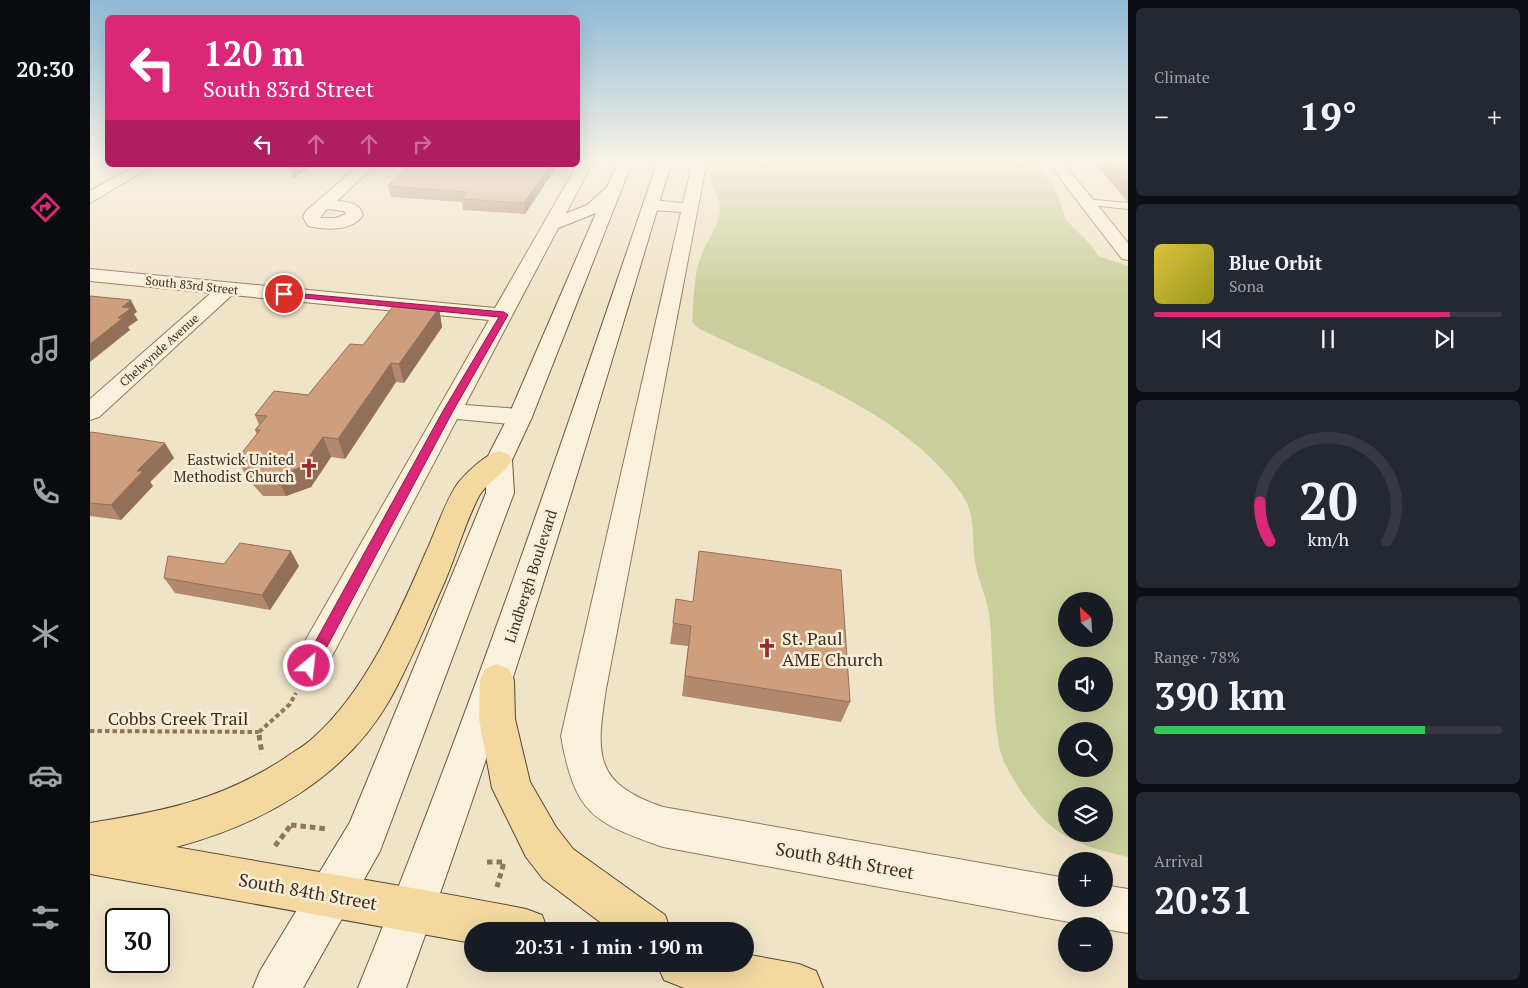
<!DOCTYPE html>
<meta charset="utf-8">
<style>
:root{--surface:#171b24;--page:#242831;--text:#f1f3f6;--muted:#9ea1a6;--line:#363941;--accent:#db2777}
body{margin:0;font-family:"PT Serif",serif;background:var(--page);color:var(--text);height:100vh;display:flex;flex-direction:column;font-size:19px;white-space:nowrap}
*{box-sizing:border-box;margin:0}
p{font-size:16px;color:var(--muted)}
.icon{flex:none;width:28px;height:28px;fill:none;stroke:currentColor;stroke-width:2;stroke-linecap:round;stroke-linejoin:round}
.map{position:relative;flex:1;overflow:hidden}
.sheet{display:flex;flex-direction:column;gap:8px;padding:8px;background:#0d0f14;width:400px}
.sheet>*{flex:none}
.top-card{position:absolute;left:15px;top:15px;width:475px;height:152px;border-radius:8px;box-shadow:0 5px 20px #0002;background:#db2777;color:#fff;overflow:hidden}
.needle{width:32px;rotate:335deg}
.controls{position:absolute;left:968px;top:592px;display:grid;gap:10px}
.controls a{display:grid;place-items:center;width:55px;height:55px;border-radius:50%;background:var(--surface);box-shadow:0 5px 20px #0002;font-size:25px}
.speed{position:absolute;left:15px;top:908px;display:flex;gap:10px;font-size:25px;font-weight:700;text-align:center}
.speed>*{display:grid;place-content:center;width:65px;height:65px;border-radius:50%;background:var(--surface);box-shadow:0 5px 20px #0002;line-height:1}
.speed .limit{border:2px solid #111;border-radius:8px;background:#fff;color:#111}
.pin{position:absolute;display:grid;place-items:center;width:42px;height:42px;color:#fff;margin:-21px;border:2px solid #fff;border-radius:50%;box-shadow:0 1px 5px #0007}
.me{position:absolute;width:55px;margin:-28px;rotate:28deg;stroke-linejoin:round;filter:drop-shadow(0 0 4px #0008)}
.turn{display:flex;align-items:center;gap:18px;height:105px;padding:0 15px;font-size:22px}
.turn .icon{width:65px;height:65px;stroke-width:2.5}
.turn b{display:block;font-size:35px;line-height:42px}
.lanes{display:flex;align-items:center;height:48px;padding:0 15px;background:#0003;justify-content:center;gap:25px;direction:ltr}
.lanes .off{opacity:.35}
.big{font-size:38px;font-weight:700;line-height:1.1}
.sheet .tile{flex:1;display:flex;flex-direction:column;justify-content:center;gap:8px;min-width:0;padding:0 18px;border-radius:8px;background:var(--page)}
.sheet .dial{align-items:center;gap:0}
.dial svg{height:130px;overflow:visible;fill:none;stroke:var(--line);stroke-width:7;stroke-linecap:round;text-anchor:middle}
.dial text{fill:var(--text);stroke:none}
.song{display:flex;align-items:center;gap:15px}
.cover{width:60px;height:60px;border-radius:8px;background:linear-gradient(135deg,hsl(50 70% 55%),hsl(60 70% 35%))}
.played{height:5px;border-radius:2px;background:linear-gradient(90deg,var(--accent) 85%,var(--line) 85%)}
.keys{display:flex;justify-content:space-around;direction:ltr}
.heat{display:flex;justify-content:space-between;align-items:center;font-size:28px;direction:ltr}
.charge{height:8px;border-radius:4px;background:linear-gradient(90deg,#34c759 78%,var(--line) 0)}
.trip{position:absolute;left:374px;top:922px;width:290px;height:50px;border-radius:25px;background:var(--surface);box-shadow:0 5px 20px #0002;font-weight:700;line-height:50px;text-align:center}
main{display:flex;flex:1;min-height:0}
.menu{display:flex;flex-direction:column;width:90px;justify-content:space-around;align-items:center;background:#090b0e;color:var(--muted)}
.menu .icon{width:35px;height:35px}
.menu .current{color:var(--accent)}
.menu b{font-size:22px;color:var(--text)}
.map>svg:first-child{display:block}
</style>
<main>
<nav class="menu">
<b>20:30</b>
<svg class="icon current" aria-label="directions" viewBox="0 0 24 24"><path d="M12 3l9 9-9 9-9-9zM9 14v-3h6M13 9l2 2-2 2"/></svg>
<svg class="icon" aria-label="music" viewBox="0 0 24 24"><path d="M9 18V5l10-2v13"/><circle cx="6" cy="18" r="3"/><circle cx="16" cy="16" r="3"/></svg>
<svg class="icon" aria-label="phone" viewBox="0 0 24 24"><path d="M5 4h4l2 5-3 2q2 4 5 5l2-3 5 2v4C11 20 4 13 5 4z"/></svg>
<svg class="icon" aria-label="climate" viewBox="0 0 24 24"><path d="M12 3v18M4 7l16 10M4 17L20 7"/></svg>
<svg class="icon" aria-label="car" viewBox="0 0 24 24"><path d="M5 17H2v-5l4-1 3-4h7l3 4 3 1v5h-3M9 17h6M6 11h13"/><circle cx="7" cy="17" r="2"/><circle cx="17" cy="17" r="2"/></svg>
<svg class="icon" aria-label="filters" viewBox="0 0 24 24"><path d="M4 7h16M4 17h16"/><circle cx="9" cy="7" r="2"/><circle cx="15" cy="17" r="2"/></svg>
</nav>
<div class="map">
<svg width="1038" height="988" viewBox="0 0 1038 988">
<rect width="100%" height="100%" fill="#f0e4c8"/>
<path fill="#c9cf9b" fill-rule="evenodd" d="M632,160H937C957,169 972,199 975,219L1003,247L1008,256L1038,266V857C987,845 963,837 932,793C922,777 913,764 909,746C901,703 904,657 899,613C896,596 888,579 885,562C881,537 887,515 871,493C815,412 703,374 618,333L608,328L602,322C604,300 603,277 611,256C617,239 627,232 630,210C632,192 604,174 632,160ZM976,601H1014V639H976ZM1014,666V704H976V666ZM1014,731V769H976V731ZM976,796H1014V834H976Z"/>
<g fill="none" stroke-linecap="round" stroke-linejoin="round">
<defs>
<path id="lane" d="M995,199L1038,203V209L991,204V200Z"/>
<path id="street" d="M490,160H504L375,405L430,409L439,412L442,417L439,422L430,425L367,419L231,677L219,681L207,677L202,666L207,655L399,320L142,295L9,417L0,420V399L121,293L0,281V269L405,308Z
M603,160H617L516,689C506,755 503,783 573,807L976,878V899H1014V885L1038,889V933L1014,929V926H1001L573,847C502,822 485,814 471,736L591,212L561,210L553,205L561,200L593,203Z
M956,160H971L1038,243V260L1032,259Z
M47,165H64L0,203V191Z
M269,165H285L247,201C258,202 269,202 273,215C262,232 235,230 218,226L213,217L216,211ZM237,209L254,211L256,214L246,218H230Z"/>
<path id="secondary" d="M529,160H543L442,417L422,460L424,493L290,851L213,988H163L170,971L260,822L396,493V460L418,417L506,213L463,230L457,229L455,225L457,221L497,205L517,187Z
M568,160H582C499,438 416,716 316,988H268C379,716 474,438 568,160Z"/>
<path id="primary" d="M409,451L418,454L422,460C414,474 397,482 389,496C375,523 367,553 355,581C338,619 319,666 299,701C254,779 170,825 86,847C202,868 320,886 436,909L452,915L458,931H382V943L0,874V823C74,811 131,800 195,758C204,751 215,746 223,738C276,691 308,616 336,552C345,533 356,499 368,483C378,471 395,455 409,451Z
M407,664L419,669L424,680L425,719L440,782L466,827L483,849L575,915L581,931H522L453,879L436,857L402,788L389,719L390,680L395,669Z
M655,954L709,964L726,971L733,988H594L574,980L567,964H655Z"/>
</defs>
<use href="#lane" stroke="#8d765c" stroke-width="2"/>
<use href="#street" stroke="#8d765c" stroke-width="2"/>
<use href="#secondary" stroke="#6f573f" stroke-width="2"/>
<use href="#primary" stroke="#5b4430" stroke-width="2"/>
<path stroke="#8d765c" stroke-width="4" stroke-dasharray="4.5 3" stroke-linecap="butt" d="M0,731L169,732L170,736
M169,732L200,704L206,693"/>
<path stroke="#8d765c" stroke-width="5" stroke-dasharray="5.5 4" stroke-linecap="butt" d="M169,735L172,754
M201,825L238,829
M185,846L201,825
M397,862H414L407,887"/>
<use href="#lane" fill="#faf1dc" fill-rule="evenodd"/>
<use href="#street" fill="#faf1dc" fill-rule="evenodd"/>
<use href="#secondary" fill="#faf1dc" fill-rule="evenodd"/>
<use href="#primary" fill="#f3d9a0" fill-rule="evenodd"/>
</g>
<path fill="#b2896c" d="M1002,160H1038V202Z
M195,165H222L204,178Z
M319,165H465V169L435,214L373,210L372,202L301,197L298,186Z
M349,308L352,327L314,383L306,382L255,459L241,457L221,487L196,496H173L158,479L147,459L167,434L165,430L169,425L165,415L218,395Z
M0,433L84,458L60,482L63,486L31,520L0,516Z
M609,551L760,702L751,722L592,696L598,646L580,644L583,623L603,602Z
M134,564L209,566L180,610L85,593L74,578Z"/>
<path fill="#916f58" d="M202,165H222L204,178L200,166Z
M460,165H465V169L435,214L434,203Z
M41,300L47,312L44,314L48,320L38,327L40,330L0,362V344L32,307Z
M349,308L352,327L314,383L309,364Z
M301,363L306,382L255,459L248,439Z
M233,437L241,457L221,487L196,496L187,476Z
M75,443L84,458L60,482L63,486L31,520L21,505L47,471Z
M201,551L209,566L180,610L172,595Z"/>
<path fill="#cf9f7d" stroke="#916f58" d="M1017,160H1038V183Z
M319,165H460L434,203L371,199L377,192L298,186Z
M0,296L41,300L32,307L41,308L28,318H33L0,344Z
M304,305L349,308L309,364L301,363L248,439L233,437L212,467L187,476H163L147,459L170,430H165L177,416L165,415L184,391L218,395L260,344L273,345Z
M1,432L75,443L47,471H53L21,505L0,503V433Z
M150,543L201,551L172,595L74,578L78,556L134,564Z
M609,551L751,570L760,702L595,676L601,626L583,623L586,599L603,602Z"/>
<linearGradient id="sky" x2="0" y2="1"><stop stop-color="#8fbad6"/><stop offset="0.54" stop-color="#f8f3e6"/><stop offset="1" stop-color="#f8f3e6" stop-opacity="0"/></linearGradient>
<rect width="1038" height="298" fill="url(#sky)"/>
<path fill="#db2777" stroke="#8e194d" d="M191,292L414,312L418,315L363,411L224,671L219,673L214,671L212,666L214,662L353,411L409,317L194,296L190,294Z"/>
<defs>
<symbol id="church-bare" viewBox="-9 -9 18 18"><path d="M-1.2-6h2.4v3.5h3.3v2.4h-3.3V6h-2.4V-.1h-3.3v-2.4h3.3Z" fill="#9e2a2b" stroke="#f7eed8" stroke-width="2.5" paint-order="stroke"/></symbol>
</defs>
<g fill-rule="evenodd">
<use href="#church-bare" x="205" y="454" width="28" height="28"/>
<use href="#church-bare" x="663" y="634" width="28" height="28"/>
</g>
<g text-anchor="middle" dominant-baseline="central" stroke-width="5" stroke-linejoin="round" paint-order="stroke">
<g font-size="12" fill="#3d2e20" stroke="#f7eed8">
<text transform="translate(102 285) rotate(6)">South 83rd Street</text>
<text transform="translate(69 350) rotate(-42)">Chelwynde Avenue</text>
</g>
<g font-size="15" fill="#3d2e20" stroke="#f7eed8" text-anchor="end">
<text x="204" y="459">Eastwick United<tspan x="204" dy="17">Methodist Church</tspan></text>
</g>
<g font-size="15" fill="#3d2e20" stroke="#f7eed8">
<text transform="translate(440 576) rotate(-72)">Lindbergh Boulevard</text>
</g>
<g font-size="18" fill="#3d2e20" stroke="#f7eed8" text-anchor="start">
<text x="692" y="638">St. Paul<tspan x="692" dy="21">AME Church</tspan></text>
</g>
<g font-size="18" fill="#3d2e20" stroke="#f7eed8">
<text x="88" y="718">Cobbs Creek Trail</text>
<text transform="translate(755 860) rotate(10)">South 84th Street</text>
<text transform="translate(218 891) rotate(10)">South 84th Street</text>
</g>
</g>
</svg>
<div class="controls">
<a><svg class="needle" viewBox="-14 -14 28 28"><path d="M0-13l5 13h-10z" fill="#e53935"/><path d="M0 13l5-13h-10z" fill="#9ea1a6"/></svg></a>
<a><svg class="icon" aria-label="sound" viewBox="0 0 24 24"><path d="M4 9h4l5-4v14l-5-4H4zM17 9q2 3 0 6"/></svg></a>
<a><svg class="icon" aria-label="search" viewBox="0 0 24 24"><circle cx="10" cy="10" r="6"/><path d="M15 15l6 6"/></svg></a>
<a><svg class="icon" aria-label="layers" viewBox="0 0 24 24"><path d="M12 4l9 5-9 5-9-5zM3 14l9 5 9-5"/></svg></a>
<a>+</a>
<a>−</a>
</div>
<div class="speed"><div class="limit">30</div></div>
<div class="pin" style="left:194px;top:294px;background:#d93025"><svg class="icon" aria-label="arrive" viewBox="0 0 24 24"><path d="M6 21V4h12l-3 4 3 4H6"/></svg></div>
<svg class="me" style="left:219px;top:666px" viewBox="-20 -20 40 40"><circle r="17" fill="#db2777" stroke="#fff" stroke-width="3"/><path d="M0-11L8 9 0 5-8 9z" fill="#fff"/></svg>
<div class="trip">20:31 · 1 min · 190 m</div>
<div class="top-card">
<div class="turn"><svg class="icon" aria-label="left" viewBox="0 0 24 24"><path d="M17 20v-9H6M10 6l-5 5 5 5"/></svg><div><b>120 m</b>South 83rd Street</div></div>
<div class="lanes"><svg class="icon" aria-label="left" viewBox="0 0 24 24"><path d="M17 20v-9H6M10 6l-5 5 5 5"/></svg><svg class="icon off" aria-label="ahead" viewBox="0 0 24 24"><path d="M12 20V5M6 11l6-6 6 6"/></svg><svg class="icon off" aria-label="ahead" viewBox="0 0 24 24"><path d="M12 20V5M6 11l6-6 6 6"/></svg><svg class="icon off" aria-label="right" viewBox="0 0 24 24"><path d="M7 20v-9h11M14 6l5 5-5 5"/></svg></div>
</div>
</div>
<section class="sheet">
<div class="tile"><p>Climate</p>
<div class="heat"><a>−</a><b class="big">19°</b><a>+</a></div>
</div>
<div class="tile">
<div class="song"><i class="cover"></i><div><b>Blue Orbit</b><p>Sona</p></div></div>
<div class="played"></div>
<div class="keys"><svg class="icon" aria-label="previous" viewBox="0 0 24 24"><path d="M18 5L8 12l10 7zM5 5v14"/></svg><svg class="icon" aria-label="pause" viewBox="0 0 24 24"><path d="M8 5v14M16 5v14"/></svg><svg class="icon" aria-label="next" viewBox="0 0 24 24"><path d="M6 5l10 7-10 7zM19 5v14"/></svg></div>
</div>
<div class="tile dial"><svg viewBox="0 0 100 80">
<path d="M14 69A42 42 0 1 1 86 69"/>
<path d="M14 69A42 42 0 0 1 8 45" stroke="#db2777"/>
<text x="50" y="56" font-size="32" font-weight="700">20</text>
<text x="50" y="72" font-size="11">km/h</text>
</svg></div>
<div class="tile"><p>Range · 78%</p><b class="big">390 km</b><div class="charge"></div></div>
<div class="tile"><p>Arrival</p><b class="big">20:31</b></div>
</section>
</main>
